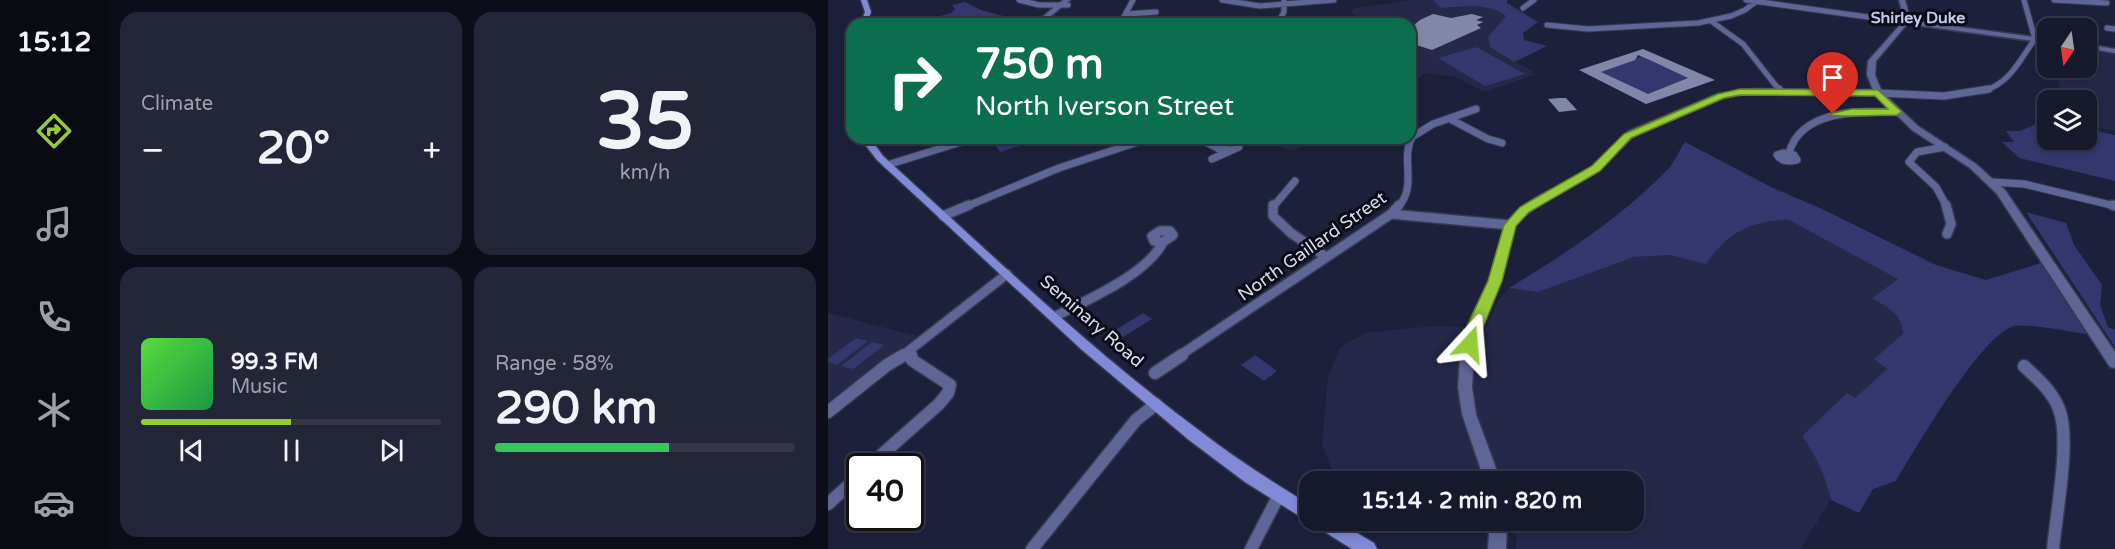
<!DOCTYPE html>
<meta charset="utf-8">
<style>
:root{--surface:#16182c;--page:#232538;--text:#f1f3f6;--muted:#9ea0a9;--line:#353748;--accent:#96cc3a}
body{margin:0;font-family:"Varela Round",sans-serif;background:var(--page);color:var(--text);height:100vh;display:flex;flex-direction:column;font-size:22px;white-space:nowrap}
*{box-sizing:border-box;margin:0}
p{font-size:20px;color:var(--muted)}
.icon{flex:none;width:33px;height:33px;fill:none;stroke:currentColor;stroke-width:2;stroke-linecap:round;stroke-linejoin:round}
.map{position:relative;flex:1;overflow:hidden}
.panel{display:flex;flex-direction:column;gap:12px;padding:12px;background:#0c0d18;width:720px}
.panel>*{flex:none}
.top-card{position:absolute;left:18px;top:18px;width:570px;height:126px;border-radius:18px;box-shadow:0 3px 9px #0003,0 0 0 2px var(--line);background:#0b6e4f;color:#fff;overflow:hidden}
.needle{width:39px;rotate:193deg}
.controls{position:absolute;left:1209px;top:18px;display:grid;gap:12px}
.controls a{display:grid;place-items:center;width:60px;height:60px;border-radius:12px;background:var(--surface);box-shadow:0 3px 9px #0003,0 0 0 2px var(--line);font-size:30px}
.speed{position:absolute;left:18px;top:453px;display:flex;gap:12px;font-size:30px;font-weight:700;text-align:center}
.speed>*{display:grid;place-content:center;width:78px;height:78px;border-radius:50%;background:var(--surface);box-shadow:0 3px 9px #0003,0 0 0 2px var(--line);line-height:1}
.speed .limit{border:3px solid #111;border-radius:9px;background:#fff;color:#111}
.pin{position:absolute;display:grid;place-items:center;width:51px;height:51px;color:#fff;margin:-62px -26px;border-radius:50% 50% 50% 0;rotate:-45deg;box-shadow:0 0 6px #0007}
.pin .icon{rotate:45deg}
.me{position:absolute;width:66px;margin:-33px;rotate:19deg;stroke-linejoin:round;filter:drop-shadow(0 0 4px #0008)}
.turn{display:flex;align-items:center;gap:21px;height:126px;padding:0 30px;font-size:27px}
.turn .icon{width:78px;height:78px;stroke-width:2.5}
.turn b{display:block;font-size:42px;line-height:51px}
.big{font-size:45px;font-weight:700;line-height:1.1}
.panel .widget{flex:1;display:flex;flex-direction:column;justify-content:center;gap:9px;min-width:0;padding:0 21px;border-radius:18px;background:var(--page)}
.panel .dial{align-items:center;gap:0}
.dial b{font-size:78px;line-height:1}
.song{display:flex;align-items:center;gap:18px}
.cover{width:72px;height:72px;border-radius:9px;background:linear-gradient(135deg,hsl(110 70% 55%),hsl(140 70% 35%))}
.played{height:6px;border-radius:3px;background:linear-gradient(90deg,var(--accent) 50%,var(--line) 50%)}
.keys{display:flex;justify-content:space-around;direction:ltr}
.heat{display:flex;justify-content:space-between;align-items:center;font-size:33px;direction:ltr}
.charge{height:9px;border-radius:4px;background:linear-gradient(90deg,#34c759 58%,var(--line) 0)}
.panel .tiles{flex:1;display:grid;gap:12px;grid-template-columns:repeat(2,1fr)}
.trip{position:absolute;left:471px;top:471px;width:345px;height:60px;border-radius:18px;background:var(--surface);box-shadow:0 3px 9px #0003,0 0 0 2px var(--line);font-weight:700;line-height:60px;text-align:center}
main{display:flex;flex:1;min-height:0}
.tab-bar{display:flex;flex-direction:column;width:108px;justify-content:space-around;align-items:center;background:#090a12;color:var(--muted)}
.tab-bar .icon{width:42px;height:42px}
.tab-bar .selected{color:var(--accent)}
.tab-bar b{font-size:27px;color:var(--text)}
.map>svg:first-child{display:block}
</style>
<main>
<nav class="tab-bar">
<b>15:12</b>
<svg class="icon selected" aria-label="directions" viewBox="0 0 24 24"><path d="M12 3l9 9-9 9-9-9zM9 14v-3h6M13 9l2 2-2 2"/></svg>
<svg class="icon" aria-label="music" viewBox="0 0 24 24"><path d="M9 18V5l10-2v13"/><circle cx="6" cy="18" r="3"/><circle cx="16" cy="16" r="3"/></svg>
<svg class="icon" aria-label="phone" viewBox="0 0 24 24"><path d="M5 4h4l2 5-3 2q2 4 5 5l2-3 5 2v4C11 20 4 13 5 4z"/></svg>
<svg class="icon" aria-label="climate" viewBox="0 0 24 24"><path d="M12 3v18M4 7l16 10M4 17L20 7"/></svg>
<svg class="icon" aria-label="car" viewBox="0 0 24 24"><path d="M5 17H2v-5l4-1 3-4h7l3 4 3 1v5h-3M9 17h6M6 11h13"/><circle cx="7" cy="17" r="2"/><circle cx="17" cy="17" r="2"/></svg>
</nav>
<section class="panel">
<div class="tiles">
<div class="widget"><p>Climate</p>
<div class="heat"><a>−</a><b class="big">20°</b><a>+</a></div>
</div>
<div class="widget dial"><b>35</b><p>km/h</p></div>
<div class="widget">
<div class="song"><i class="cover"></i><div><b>99.3 FM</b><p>Music</p></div></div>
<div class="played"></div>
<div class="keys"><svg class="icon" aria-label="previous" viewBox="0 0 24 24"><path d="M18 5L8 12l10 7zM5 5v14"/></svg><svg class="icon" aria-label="pause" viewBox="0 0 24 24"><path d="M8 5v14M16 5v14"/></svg><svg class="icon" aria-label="next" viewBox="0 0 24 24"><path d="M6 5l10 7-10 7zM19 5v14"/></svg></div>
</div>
<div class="widget"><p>Range · 58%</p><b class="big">290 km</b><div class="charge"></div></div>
</div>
</section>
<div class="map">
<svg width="1287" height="549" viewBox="0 0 1287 549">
<rect width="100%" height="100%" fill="#1d203a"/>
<path fill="#252849" d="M585,0H605L613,8L656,6L670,9L678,16L660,37L662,47L709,74L656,92L628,77L597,73L582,85V24H525L531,20L522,11L526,8Z
M1259,49L1287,54V131L1259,125L1258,100H1232L1235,96L1230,82L1237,68H1258Z
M438,138H504L463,151L453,148Z
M946,220H961L1071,279L1068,313L1074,322L1075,334L1066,344L1059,369L1027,398L974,436L986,453L997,474L1003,500L972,549H688L689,521L806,520V482L508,481L494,444L500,378L512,347L538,333L606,326L658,328L670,301L681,288L710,292L806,257L842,255L878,264L890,247L925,223Z
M0,313L89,336L0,405Z"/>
<path fill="#33376e" d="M605,0H679V3L710,22L695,33L696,40L719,46L686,62L662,47L660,37L678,16C659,2 635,7 613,8Z
M137,2L153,10L179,17L167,24H109V17L123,13L127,9L124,5Z
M648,47L697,74L657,86L610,58Z
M813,56L863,77L820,95L771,73Z
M1215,121H1219L1220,140H1258L1259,129L1287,135V181L1191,158L1174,142H1186L1178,131H1192Z
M162,138H218L172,152Z
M857,142L943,187L994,209L1108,265L1158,280L1213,263L1259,334C1243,332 1199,323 1186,326C1154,334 1087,449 1068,481L1045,489L1031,513L1003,500C997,475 989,457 974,436L1019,393L1027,398L1059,369L1046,359L1075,334C1074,313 1060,308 1044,298L1070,279L961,220C924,220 899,233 878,264L842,255L806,257L710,292L681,288C737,254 794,217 840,169C847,162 851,150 857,142Z
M1198,212L1238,223L1246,245L1274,285L1272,305L1280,327L1287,330V347Z
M315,313L324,319L295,337L286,331Z
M28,338L40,341L9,365L0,362V359Z
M44,342L56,345L25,369L13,366Z
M427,355L449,371L436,381L413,365Z"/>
<path fill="#8287a8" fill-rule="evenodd" d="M605,14L623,18L644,14L655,17L648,20L655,22L649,25L653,28L604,50L582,43V27L588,30L587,24L592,20Z
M815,49L887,80L818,104L751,70ZM810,55L824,61L860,78L820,94L773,72L807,60Z
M731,98H738L749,110L731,112L720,99Z"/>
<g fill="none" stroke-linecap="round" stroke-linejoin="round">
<defs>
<path id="minor-far3" d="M191,0L211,5H240
M394,0L432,6L506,0
M918,0L1076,22
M1226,0L1279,3
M695,8L706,0
M298,14L328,12
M883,21L915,44L952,91
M292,24L305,0
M449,24L456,12V0
M719,25L760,29L870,23L903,16L917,10L930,0
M1279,28L1287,29
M1156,91C1183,82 1191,61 1207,39L1196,0"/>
<path id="minor-far2" d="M951,89L953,92
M1050,93L1116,96L1161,89
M622,119L660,139L674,143
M370,138L391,149L404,150
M1117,147L1089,152L1081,162L1108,187L1119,207
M955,153L966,155L969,160C961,162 954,162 949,155Z
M961,153C973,109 1033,111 1069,112
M384,159L411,147
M59,165L146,138
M1164,182L1196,184L1287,206
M137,207L231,168L322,138
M445,207L467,181
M570,207C590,186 572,159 584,137L605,124L648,109"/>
<path id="minor-far1" d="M445,205V216L463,233L498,257
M1118,205L1123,224L1119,234
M1284,205L1287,206
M563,214L682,225
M115,216L141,205
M332,231H342L345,235L335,242L326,241L324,236Z
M226,317C257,301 320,274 335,242
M83,351L84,356
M74,356L179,274
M351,356L563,214L571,205"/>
<path id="minor" d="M1196,366C1210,379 1224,391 1231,409C1243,439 1228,515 1225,549
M327,373L354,355
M0,412L59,365L76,355
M41,466L111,404L120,393L122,385L84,360L83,355
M0,504L32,475
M204,549L308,420L328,404
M423,549L451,495"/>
<path id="tertiary" d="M235,0H242L213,24H206Z
M1071,0H1077L1080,11L1079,20L1220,39V43L1079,24L1048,61L1047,75L1054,92L1090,126L1148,164L1177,190L1287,352V368L1282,367L1169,194L1142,168L1084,130L1048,95L924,93L895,98L807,135L766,174L717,201L696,216L687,226L673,281L654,324L646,358L644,387L648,414L673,482H657L634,414L630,387L632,358L640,324L661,281L677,225L688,212L709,197L760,170L801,131L890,94L924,89L1045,90L1039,75L1040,61L1072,25L1074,11Z
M1258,44L1287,49V53L1258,48Z
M662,520H679L678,549H660Z"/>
<path id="secondary" d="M33,0H39L43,12L38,24H32L37,12Z
M32,138H42L55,156C159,250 260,348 372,431C407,458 444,482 482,505V520H507L546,543L549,549H524L417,482L361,440L254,350L49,160Z"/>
</defs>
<use href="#minor-far3" stroke="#373a53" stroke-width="7"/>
<use href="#minor-far2" stroke="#373a53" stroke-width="9"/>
<use href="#minor-far1" stroke="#373a53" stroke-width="12"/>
<use href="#minor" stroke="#373a53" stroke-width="15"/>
<use href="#tertiary" stroke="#373a53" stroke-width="3"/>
<use href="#secondary" stroke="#373a53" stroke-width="3"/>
<use href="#minor-far3" stroke="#5f6595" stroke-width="5"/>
<use href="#minor-far2" stroke="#5f6595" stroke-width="7"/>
<use href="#minor-far1" stroke="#5f6595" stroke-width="9"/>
<use href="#minor" stroke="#5f6595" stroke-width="12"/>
<use href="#tertiary" fill="#5f6595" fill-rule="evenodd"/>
<use href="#secondary" fill="#828ad7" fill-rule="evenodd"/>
</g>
<path fill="#96cc3a" stroke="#628526" stroke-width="1.5" d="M912,89L1050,90L1074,112L1069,115C1057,115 1005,118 1000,114L1024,109H1060L1047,96L912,95L896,98L803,138L772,171L701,212L688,226L674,281L647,347H636L634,344L640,324L660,281L676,225L692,207L764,166L796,134L890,94Z"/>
<g text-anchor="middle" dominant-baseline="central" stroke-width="6" stroke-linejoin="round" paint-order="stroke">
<g font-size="16" font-weight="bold" fill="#c4caed" stroke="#0a0b16">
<text x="1090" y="18">Shirley Duke</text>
</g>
<g font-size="18" fill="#d9dcee" stroke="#0a0b16">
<text transform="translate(484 246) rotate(-35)">North Gaillard Street</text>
<text transform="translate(264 321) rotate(41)">Seminary Road</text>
</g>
</g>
</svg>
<div class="controls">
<a><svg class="needle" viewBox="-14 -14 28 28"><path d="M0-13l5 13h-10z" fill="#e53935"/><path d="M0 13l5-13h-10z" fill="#9ea0a9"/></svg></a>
<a><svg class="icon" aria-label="layers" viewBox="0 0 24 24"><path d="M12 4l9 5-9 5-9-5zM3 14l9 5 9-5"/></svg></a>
</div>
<div class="speed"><div class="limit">40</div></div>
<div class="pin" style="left:1005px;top:114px;background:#d93025"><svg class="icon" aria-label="arrive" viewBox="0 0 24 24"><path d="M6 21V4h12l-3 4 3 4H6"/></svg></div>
<svg class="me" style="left:642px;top:344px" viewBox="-20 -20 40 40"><path d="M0-17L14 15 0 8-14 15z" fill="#96cc3a" stroke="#fff" stroke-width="4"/></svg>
<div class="trip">15:14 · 2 min · 820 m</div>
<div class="top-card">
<div class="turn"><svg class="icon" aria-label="right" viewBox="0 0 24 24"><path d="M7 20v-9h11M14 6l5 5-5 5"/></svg><div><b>750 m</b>North Iverson Street</div></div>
</div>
</div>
</main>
